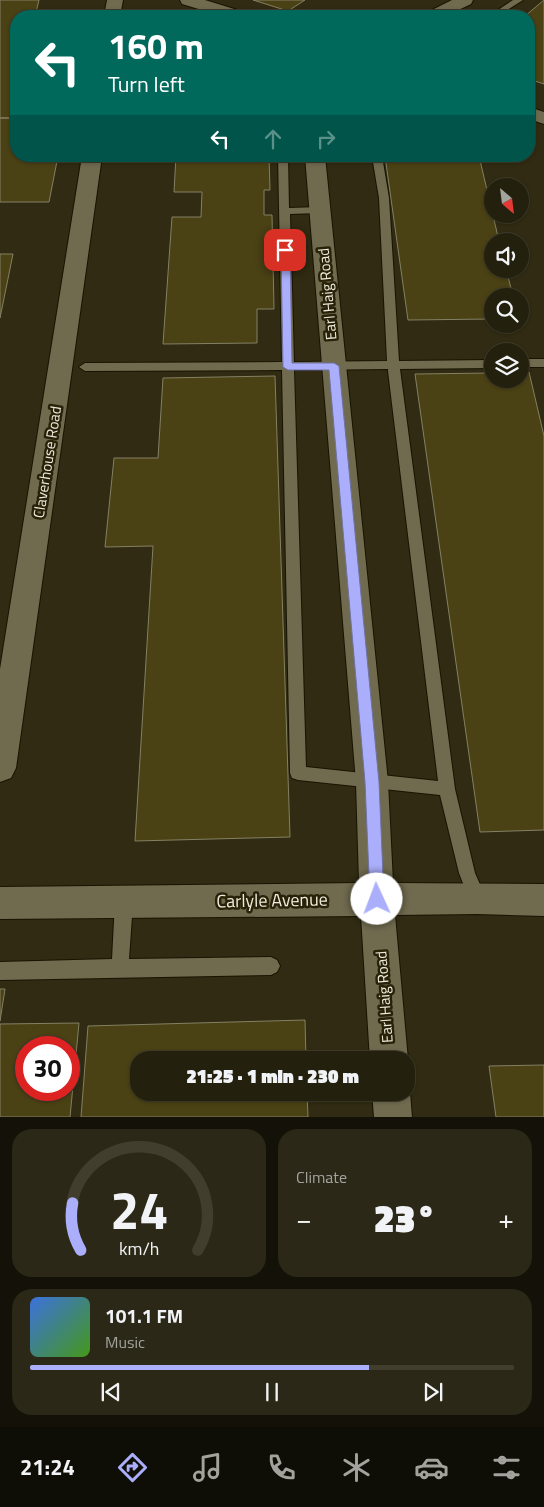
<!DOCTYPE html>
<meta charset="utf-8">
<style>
:root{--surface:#24200e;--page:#2c2817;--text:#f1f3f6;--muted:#a3a39e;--line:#413e2e;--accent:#abaffb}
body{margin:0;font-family:"Titillium Web",sans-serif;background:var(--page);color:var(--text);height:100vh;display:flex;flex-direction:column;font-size:19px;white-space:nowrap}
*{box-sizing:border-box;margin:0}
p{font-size:16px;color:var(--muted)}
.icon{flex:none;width:28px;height:28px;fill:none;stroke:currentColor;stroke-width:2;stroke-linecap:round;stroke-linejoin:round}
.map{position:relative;height:1117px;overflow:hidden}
.side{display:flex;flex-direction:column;gap:12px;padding:12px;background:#141208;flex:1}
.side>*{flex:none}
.banner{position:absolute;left:10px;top:10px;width:525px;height:152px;border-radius:20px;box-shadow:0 1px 4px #0004,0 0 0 1px var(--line);background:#00695c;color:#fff;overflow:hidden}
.needle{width:32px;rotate:152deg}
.fabs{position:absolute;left:484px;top:178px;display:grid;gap:10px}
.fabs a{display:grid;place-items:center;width:45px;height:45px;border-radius:50%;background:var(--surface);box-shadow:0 1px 4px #0004,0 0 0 1px var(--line);font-size:25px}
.speed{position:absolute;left:15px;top:1036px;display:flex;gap:10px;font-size:25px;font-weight:700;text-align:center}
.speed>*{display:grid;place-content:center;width:65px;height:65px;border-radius:50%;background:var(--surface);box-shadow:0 1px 4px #0004,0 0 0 1px var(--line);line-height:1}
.speed .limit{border:8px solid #d22;background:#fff;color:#111}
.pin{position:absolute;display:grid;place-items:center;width:42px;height:42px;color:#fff;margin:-21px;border-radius:10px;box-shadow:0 2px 8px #0006}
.me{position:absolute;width:55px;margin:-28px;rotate:358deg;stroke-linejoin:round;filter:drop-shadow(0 0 4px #0008)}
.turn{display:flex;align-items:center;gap:18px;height:105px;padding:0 15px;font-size:22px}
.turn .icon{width:65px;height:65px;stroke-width:2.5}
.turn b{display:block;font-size:35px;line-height:42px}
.lanes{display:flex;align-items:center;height:48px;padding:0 15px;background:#0003;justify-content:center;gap:25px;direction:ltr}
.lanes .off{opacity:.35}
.big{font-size:38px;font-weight:800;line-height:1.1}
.side .tile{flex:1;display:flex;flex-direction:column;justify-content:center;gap:8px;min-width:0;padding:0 18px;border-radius:20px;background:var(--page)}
.side .dial{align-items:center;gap:0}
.dial svg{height:130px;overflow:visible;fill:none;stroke:var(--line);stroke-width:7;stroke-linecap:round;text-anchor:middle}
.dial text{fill:var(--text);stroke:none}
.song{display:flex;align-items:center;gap:15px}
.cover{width:60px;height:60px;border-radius:8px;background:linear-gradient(135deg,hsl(220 70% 55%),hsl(100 70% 35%))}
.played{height:5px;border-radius:2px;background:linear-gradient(90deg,var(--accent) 70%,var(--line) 70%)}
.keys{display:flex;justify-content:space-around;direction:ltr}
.heat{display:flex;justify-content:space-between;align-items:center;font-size:28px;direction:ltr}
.side .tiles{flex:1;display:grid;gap:12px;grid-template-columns:1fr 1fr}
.tile:last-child{grid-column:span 2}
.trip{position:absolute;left:130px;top:1051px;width:285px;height:50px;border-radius:20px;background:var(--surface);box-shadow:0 1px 4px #0004,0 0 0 1px var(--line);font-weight:800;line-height:50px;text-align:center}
.dock{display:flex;height:80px;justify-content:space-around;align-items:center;background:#0e0d06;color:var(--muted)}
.dock .icon{width:35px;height:35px}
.dock .on{color:var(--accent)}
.dock b{font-size:22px;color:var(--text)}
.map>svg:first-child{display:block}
</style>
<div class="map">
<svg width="544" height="1117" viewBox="0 0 544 1117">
<rect width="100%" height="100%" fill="#302b12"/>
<path fill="#4a4114" stroke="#858064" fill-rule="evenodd" d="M0,0H39L35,16H16V95L11,118H0Z
M253,0H305L288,11Z
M544,0V84L529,79V16H525Z
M0,118H16V156H58L49,202H0Z
M176,156H269L270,190H264V215H272L274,309H257V343L163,344L172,217H201L202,192H174Z
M385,156H479L499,241H492V269H506L513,296H492V319L408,320Z
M0,254H13L0,318Z
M520,372H529L544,436V830L480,832L415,374L492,373V379H520Z
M275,376L290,837L135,841L153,546L105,547L114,458H158L163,378Z
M0,989H5L0,1021Z
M305,1020L306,1060H139V1092H307L308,1117H81L88,1026Z
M79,1023L70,1117H0V1024ZM26,1048H69V1090H26Z
M544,1065V1117H496L489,1066Z"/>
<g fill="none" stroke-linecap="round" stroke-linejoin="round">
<defs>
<path id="lane" d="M513,0H523L498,16H489Z
M278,156H288L289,208L320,207L325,210L320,213L290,214L294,362L387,361L379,198L372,156H382L389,198L399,361L492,360V368L400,369L455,789L475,873L486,898L483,904L477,906L471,904L459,873L440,795L298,780L292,778L290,773L282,370L85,371L79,367L85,363L282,362ZM388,369V371L438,781L306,767L294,370Z
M520,359H544V367H520Z
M124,894L130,896L133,902L129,959L271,957L277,960L280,966L277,972L271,975L0,980V962L112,959L115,902L118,896Z"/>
<path id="street" d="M107,0H123L120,16H104Z
M180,0H205L244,12L246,16H222L182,4Z
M452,0H473L471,4L446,16H426L428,12Z
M529,107L544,112V124L529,119Z
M82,156H102L16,768L11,778L0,782V669Z
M305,156H325L388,782L393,883L544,884V916L477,914L395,915L408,1060L406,1063V1060H370L361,916L0,919V887L359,883L356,782Z
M406,1083L410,1092L412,1117H374L372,1092H406Z"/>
</defs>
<use href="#lane" stroke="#181400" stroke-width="2"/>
<use href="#street" stroke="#181400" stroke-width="2"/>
<use href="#lane" fill="#706a4f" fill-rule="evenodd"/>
<use href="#street" fill="#706a4f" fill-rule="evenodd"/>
</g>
<path fill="#abaffb" stroke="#6f72a3" d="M285,247L290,250L292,363H334L339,366L379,782L384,899L382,904L377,905L372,904L370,899L365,782L329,370H288L283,367L281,250Z"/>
<g text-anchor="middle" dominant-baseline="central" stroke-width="5" stroke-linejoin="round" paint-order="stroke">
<g font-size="15" fill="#eeebdc" stroke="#272208">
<text transform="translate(327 294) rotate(-95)">Earl Haig Road</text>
<text transform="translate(47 462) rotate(-81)">Claverhouse Road</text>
<text transform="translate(384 997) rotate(-94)">Earl Haig Road</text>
</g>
<g font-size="18" fill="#eeebdc" stroke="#272208">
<text transform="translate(272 900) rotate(-1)">Carlyle Avenue</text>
</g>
</g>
</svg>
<div class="fabs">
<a><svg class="needle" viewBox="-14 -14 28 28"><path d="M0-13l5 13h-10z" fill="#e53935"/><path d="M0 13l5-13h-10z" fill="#a3a39e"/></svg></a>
<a><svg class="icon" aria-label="sound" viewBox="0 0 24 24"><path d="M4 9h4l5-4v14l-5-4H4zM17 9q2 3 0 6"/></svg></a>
<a><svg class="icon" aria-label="search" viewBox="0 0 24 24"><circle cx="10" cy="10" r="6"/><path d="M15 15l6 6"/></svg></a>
<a><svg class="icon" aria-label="layers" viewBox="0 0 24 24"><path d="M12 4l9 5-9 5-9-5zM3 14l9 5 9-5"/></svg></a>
</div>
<div class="speed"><div class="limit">30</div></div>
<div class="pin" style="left:285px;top:250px;background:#d93025"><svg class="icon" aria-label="arrive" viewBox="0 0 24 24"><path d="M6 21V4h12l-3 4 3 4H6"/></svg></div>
<svg class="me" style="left:377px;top:899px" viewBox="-20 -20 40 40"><circle r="19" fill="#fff"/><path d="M0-13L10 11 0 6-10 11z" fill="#abaffb"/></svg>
<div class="trip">21:25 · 1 min · 230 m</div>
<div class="banner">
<div class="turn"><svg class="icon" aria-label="left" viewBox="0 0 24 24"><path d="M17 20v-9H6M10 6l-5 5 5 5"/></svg><div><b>160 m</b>Turn left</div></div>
<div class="lanes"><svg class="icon" aria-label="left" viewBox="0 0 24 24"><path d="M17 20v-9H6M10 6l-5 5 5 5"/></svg><svg class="icon off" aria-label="ahead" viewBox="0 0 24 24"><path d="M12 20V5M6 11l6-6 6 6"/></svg><svg class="icon off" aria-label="right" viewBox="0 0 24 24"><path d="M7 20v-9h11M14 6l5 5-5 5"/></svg></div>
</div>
</div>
<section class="side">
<div class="tiles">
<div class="tile dial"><svg viewBox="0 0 100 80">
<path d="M14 69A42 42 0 1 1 86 69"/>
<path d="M14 69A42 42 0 0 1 9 40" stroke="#abaffb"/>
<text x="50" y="56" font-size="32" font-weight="700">24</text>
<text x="50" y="72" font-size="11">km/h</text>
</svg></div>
<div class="tile"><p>Climate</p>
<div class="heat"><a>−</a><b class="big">23°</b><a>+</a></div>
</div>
<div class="tile">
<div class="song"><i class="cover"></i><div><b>101.1 FM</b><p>Music</p></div></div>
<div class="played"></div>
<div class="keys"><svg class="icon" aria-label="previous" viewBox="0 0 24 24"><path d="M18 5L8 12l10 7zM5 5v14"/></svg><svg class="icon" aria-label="pause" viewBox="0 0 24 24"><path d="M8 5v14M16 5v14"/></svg><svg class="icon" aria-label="next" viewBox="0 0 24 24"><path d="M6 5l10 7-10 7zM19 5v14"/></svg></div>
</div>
</div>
</section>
<nav class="dock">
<b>21:24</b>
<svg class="icon on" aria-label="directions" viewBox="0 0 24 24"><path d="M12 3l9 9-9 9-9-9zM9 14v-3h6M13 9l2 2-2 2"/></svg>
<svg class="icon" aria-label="music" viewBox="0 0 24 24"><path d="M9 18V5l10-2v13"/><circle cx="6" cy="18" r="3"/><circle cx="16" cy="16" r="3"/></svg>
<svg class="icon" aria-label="phone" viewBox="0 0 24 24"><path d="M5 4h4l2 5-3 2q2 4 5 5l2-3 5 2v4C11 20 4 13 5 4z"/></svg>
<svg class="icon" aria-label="climate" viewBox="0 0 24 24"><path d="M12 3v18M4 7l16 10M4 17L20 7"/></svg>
<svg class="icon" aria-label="car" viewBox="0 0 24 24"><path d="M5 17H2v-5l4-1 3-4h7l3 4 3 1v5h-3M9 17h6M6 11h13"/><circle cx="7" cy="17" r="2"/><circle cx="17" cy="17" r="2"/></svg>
<svg class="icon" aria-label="filters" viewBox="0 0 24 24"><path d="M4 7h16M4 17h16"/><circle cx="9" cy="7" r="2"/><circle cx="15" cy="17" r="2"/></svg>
</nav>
